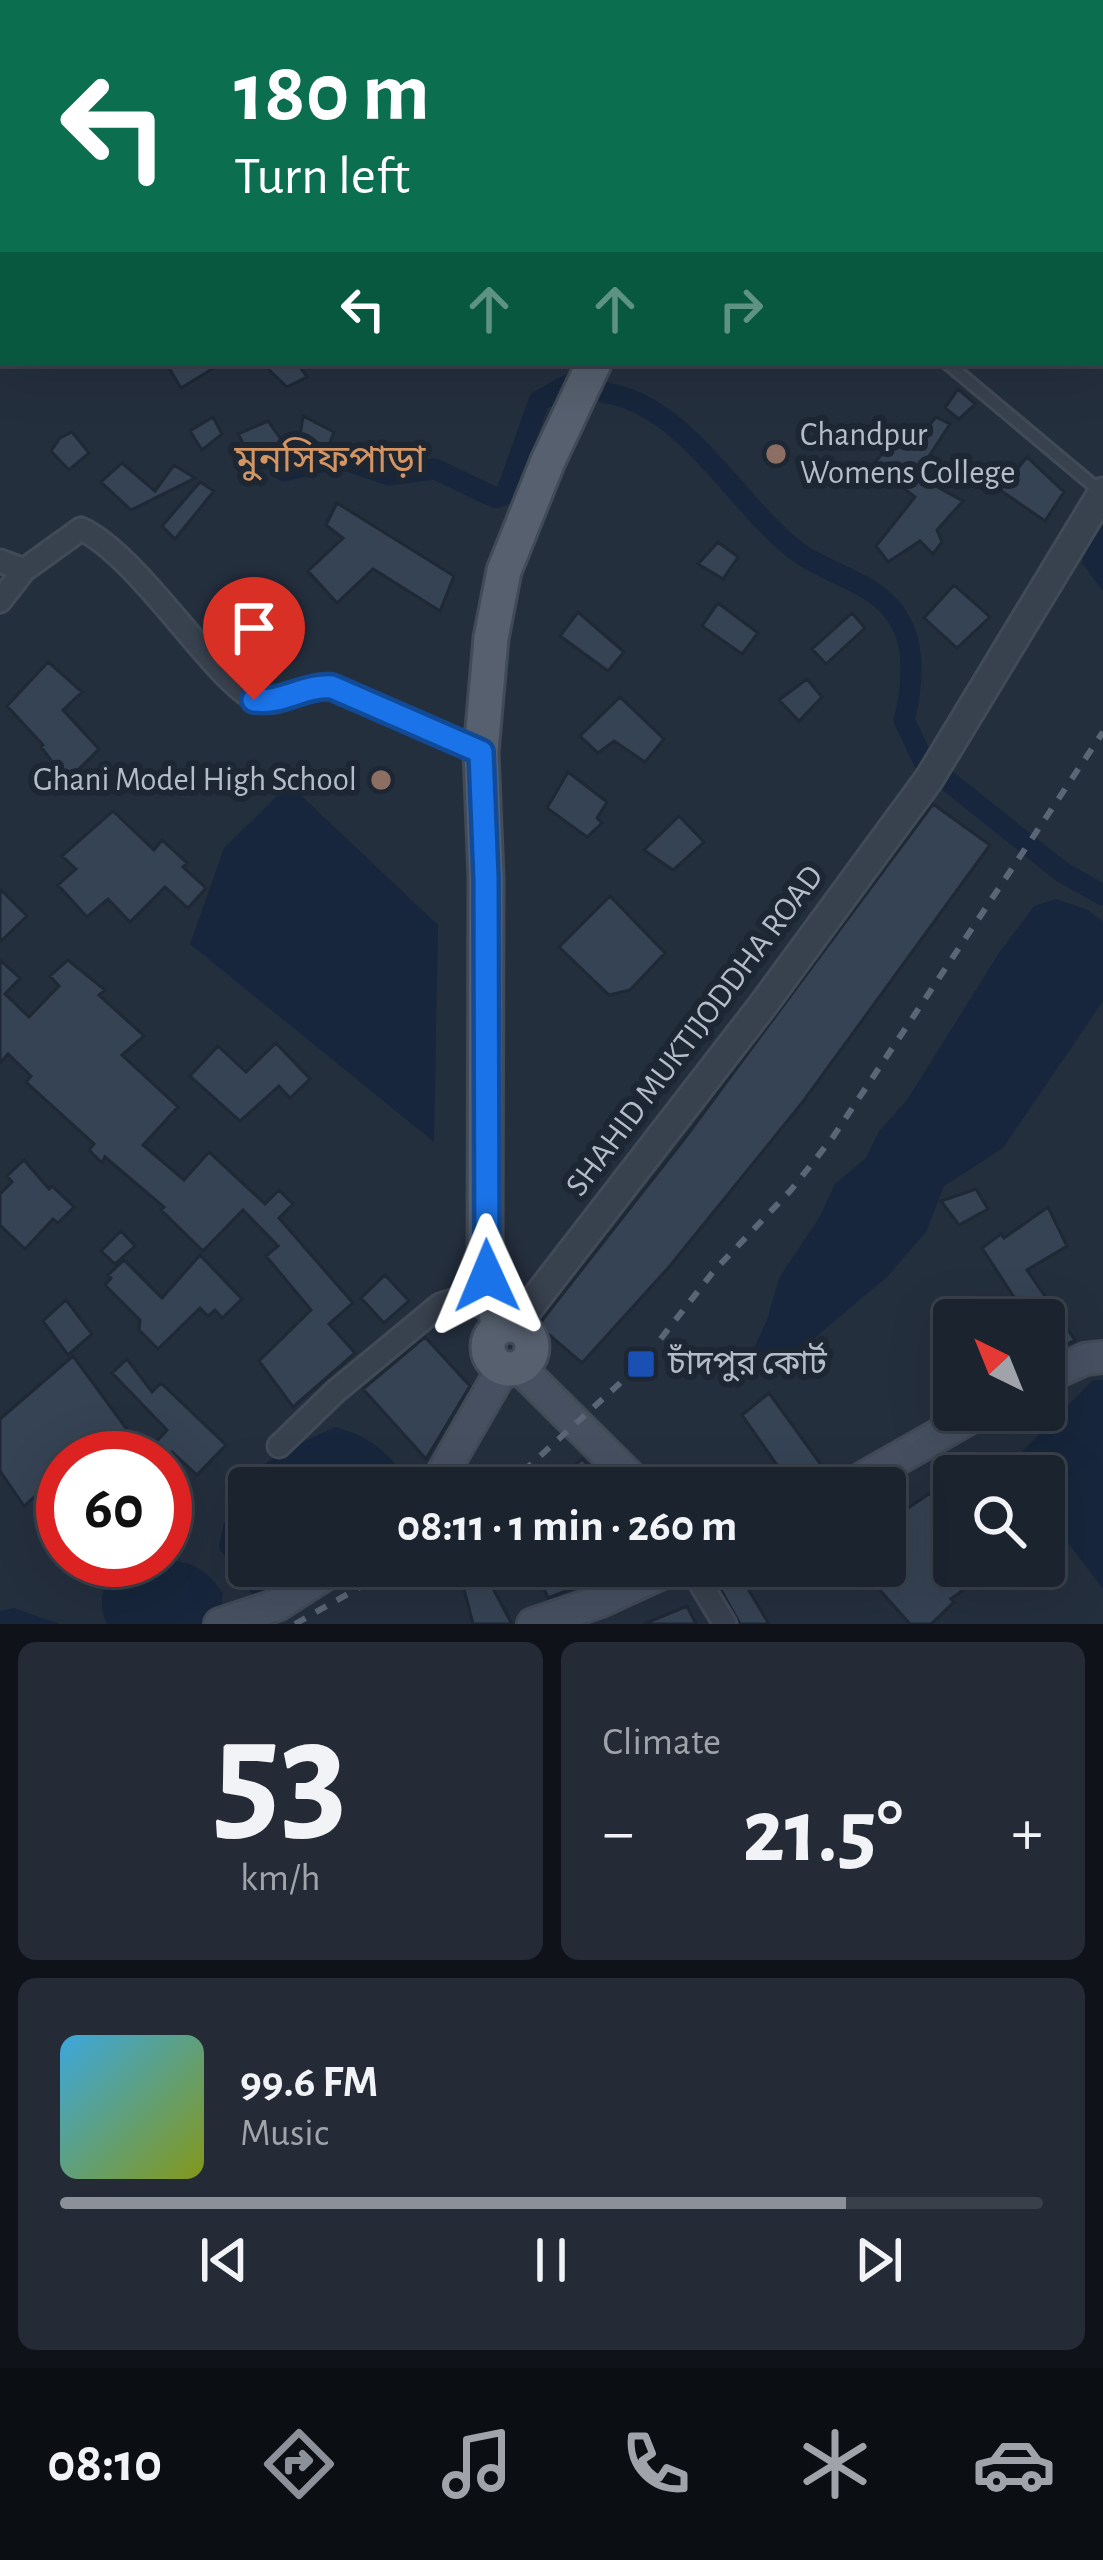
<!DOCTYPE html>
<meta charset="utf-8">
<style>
:root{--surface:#1b232e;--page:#242b36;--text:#f1f3f6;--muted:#a0a4aa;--line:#39404a;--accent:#8c9099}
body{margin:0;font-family:"Alegreya Sans","Noto Sans Bengali",sans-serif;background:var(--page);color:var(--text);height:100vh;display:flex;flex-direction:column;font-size:45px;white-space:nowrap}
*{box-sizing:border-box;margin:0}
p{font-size:39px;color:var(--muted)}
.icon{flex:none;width:66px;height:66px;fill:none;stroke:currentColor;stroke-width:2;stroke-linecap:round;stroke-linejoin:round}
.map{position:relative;height:1624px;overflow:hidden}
.details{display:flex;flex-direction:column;gap:18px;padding:18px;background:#0f1319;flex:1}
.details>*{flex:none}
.guide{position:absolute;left:0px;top:0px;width:1104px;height:366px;box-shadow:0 12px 48px #0002,0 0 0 3px var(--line);background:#0b6e4f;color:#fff;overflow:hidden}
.needle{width:78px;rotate:317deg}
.tools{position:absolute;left:933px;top:1299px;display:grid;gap:24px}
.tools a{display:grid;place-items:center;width:132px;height:132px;border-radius:12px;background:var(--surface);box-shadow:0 12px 48px #0002,0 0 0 3px var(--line);font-size:60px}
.speed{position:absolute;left:36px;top:1431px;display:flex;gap:24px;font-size:60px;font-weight:700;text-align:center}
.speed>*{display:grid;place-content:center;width:156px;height:156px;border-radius:50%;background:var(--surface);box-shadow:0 12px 48px #0002,0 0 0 3px var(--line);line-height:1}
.speed .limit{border:18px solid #d22;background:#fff;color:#111}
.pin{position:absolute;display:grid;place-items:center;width:102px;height:102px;color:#fff;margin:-123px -51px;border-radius:50% 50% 50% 0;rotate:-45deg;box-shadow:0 0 12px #0007}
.pin .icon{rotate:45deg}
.me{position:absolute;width:132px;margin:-66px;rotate:359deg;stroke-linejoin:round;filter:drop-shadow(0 0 9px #0008)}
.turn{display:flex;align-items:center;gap:42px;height:252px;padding:0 36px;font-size:54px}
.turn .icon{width:156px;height:156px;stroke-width:2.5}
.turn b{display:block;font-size:84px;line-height:102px}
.lanes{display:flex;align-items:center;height:114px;padding:0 36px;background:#0003;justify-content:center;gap:60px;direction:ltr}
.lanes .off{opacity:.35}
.big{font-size:90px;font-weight:600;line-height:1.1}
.details .card{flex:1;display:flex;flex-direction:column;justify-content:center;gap:18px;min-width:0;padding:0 42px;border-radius:18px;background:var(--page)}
.details .dial{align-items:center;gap:0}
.dial b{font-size:156px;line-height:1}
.song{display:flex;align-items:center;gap:36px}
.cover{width:144px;height:144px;border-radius:18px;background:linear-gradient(135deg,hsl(200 70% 55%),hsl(70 70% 35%))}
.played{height:12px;border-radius:6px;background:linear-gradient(90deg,var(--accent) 80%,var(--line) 80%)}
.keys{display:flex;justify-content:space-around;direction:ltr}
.heat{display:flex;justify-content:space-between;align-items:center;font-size:66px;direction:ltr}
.details .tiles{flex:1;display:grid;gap:18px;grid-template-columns:1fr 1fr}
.card:last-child{grid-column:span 2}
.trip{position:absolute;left:228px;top:1467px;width:678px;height:120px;border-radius:12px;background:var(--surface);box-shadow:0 12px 48px #0002,0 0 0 3px var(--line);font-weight:600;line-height:120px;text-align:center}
.dock{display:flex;height:192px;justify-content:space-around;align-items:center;background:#0b0e12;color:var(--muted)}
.dock .icon{width:84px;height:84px}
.dock .selected{color:var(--accent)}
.dock b{font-size:54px;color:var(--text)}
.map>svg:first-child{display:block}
</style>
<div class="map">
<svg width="1103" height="1624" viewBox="0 0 1103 1624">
<rect width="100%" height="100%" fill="#242f3e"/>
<path fill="#17263c" d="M1103,517V591L1082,563L1085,547Z
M289,784L438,925L434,1142L190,944L224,848Z
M1056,899L1086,909L1103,921V1001L1003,1148L944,1186L926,1232L887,1277L770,1375L758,1362L754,1348L767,1320L779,1278L819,1218L835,1184L866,1158L879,1131L907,1100L999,953L1034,906Z
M1093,1380H1103V1589L1044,1511V1476H1017L1009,1465Z
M335,1427C374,1437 391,1456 414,1488H249V1566H335L257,1601L219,1548C231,1470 270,1458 335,1427Z
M153,1560C188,1560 202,1564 223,1593L220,1619L208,1624H107C97,1604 103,1586 114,1567Z
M14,1608L60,1624H0V1611Z"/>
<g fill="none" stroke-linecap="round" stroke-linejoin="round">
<path stroke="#17263c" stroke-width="21" d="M284,471L330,460L348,461L389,475L435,469L496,498L506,494L539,401L568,385C588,390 612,392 631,400C695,425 741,507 794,549C828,576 878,581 900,621C916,648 912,691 904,720L924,762L1062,872L1103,895"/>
</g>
<path fill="#364354" stroke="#1f2835" stroke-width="3" d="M166,363H222L181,388Z
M262,363H297L307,377L287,387Z
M958,389L975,404L959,419L945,408Z
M303,416L334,432L328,448L310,439L299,443Z
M213,417L222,434L202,450L190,431Z
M936,417L950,424L926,461L932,467L923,479L963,501L937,530L942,542L933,554L920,541L888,562L876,546L915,497L873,464L899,436L911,447Z
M268,421L287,448L267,456H250L238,434Z
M72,432L89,453L69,470L51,451L60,438Z
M1027,457L1064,492L1045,521L1000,490Z
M122,463L155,491L174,465L195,478L131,510L101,482Z
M200,482L214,491L175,539L162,526Z
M337,503L454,576L440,611L373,569L337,603L308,571L343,538L326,525Z
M718,542L738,557L723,579L698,564Z
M954,585L990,617L957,648L924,618Z
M718,603L758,633L742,654L702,626Z
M578,612L624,652L608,671L560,636Z
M852,613L865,628L826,664L812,649Z
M48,662L82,692L63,710L99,749L67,781L41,747L43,745L7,706Z
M807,679L822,697L799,721L779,700Z
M620,697L664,739L645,762L614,741L598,753L580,736Z
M568,772L607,802L597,818L602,823L587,837L547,808Z
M933,804L990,845L802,1103L669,1267L582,1363L540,1327L543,1319L685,1138Z
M113,811L154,850L162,840L187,863L183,867L206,888L188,908L165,887L130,922L108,899L87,917L58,885L76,869L62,856Z
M679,816L704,842L673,870L644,850Z
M0,889L27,916L0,942Z
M610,896L665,953L630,990L609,995L559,947Z
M0,960L20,978L5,994L29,1017L59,986L50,976L68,960L105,990L99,995L144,1036L122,1055L178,1107L143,1145L184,1180L209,1152L265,1204L279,1190L293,1204L279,1218L353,1303L329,1324L355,1353L293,1407L259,1361L311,1310L266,1256L278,1246L243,1210L203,1251L161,1210L164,1207L105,1157L102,1163L89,1150L94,1144L26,1082L31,1076L8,1054L0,1063Z
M276,1043L310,1079L290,1098L279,1086L240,1121L190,1076L218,1046L246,1072Z
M24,1160L49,1189L52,1186L74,1207L58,1223L53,1219L25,1249L0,1225V1194L12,1182L7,1176Z
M976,1189L988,1209L959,1225L941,1201Z
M1048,1207L1067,1246L1027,1270L1075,1340L1051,1353L1044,1343V1320H1029L982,1248L1001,1234L1004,1238Z
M121,1231L135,1246L115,1264L101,1251Z
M200,1255L242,1299L222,1318L215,1310L208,1316L200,1308L158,1349L139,1330L140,1320L105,1285L111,1278L108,1275L124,1260L162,1298Z
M385,1275L409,1301L384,1323L361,1298Z
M66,1300L92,1334L68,1355L43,1321Z
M425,1337L470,1386L426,1459L363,1389Z
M73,1356L145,1454L167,1430L112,1373L127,1359L152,1392L161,1383L226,1445L197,1475L172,1452L166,1458H63V1465L51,1477L54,1479L24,1506L0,1471V1419Z
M769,1393L830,1477L827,1486L793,1488L742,1415Z
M582,1459L611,1488H550Z
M930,1493L954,1523V1566H996L951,1599L954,1602L931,1624H910L870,1579L864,1585L848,1566H885V1518L896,1511L898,1515Z
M1044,1533L1062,1556L1044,1571Z
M458,1566H481L512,1624H473Z
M534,1566H630L548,1598Z
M734,1566L769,1624H740L712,1574L716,1566Z
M687,1606L696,1624H644Z"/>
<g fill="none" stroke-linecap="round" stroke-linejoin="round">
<defs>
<path id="service" d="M947,363L1100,491"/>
<path id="minor" d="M0,561L24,570
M0,601L24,570L81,529C141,556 223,694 261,701C282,705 305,686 332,687L481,752
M279,1446L336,1391L440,1305L458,1299L493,1309
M699,1566L696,1576L725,1624"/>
<path id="tertiary" d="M520,1327L527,1310L763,1005L929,779L1103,492"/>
<path id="secondary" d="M519,1367L641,1488
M1044,1378L1085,1359L1103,1357
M434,1488L503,1368
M846,1488L983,1410
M220,1624L277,1605L338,1566
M533,1624L601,1601L677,1566"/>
<path id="primary" d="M677,0V3
M488 1347a22 22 0 1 1 44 0a22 22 0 1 1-44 0Z
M499,1328L485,1259L486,877L481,752L491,638L504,571L548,461L594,363"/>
</defs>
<use href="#service" stroke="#414a57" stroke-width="16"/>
<use href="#minor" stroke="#414a57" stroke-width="27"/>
<use href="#tertiary" stroke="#414a57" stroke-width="33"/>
<use href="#secondary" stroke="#414a57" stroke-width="36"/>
<use href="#primary" stroke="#414a57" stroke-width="39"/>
<use href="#service" stroke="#38414e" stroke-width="10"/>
<use href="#minor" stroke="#38414e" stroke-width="21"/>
<use href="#tertiary" stroke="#38414e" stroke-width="27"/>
<use href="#secondary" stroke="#465061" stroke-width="30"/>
<use href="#primary" stroke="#56606e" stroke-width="33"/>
<path stroke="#5a6575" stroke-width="6" stroke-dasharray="12 12" stroke-linecap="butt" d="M505,1488L641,1364L713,1272L791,1190L833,1137L1103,732
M295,1624L397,1566"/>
</g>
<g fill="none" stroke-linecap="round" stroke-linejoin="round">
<defs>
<path id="route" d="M254,700C283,704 303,685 332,687L481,752L486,878L487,1276"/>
</defs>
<use href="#route" stroke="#114b97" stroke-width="30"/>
<use href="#route" stroke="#1a73e8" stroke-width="21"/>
</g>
<g fill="#8d6e63" stroke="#1d2633" stroke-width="4.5">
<circle cx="776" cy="454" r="12"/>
<circle cx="381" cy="780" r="12"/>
</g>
<rect fill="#1a4fb4" stroke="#1d2633" stroke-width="4.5" x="626" y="1349" width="30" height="30" rx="6"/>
<g text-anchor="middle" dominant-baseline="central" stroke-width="12" stroke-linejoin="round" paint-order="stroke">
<g font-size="33" fill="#b4bcc9" stroke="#1d2633" text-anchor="start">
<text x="800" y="435">Chandpur<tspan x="800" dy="38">Womens College</tspan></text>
<text x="357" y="780" text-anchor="end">Ghani Model High School</text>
<text x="668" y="1364">চাঁদপুর কোর্ট</text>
</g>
<g font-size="33" fill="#b4bcc9" stroke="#1d2633">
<text transform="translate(695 1031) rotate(-53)">SHAHID MUKTIJODDHA ROAD</text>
</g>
<g font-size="39" fill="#d59563" stroke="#1d2633">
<text x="330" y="460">মুনসিফপাড়া</text>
</g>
</g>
</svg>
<div class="tools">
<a><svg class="needle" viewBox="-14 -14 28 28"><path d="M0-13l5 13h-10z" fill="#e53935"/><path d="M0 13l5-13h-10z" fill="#a0a4aa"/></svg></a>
<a><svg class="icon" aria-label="search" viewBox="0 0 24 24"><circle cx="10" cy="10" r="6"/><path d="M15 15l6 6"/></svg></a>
</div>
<div class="speed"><div class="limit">60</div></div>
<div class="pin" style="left:254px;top:700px;background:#d93025"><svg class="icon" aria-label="arrive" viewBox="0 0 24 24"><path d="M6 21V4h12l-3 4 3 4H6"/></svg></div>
<svg class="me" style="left:487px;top:1276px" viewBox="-20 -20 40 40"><path d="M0-17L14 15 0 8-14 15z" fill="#1a73e8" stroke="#fff" stroke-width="4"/></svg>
<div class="trip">08:11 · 1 min · 260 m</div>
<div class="guide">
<div class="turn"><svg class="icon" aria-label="left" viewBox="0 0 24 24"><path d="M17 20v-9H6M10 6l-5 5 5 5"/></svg><div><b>180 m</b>Turn left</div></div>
<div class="lanes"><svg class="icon" aria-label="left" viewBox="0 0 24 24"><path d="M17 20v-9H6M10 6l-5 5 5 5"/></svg><svg class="icon off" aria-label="ahead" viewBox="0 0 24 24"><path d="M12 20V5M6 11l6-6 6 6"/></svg><svg class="icon off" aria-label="ahead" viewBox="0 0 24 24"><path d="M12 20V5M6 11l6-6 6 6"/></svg><svg class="icon off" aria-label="right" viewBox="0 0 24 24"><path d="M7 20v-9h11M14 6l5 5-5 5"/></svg></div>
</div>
</div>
<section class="details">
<div class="tiles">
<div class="card dial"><b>53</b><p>km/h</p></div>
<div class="card"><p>Climate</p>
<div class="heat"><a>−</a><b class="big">21.5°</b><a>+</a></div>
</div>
<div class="card">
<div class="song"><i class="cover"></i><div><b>99.6 FM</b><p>Music</p></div></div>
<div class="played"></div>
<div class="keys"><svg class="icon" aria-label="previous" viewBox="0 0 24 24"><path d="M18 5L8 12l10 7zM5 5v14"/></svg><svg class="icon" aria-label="pause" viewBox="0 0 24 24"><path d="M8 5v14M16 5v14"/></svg><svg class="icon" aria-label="next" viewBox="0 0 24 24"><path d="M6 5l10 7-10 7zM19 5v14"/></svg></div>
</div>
</div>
</section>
<nav class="dock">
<b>08:10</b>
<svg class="icon selected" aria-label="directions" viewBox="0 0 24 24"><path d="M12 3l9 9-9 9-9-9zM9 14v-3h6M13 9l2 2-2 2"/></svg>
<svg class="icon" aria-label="music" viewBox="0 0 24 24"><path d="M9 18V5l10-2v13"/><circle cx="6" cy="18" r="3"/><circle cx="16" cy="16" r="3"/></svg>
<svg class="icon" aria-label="phone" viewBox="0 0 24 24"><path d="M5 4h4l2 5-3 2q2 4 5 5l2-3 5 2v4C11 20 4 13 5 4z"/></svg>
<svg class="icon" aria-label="climate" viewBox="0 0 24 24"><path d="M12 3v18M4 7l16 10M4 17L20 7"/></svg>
<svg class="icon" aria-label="car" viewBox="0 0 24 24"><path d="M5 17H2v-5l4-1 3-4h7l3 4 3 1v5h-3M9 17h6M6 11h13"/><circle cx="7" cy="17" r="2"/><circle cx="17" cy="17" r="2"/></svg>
</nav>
